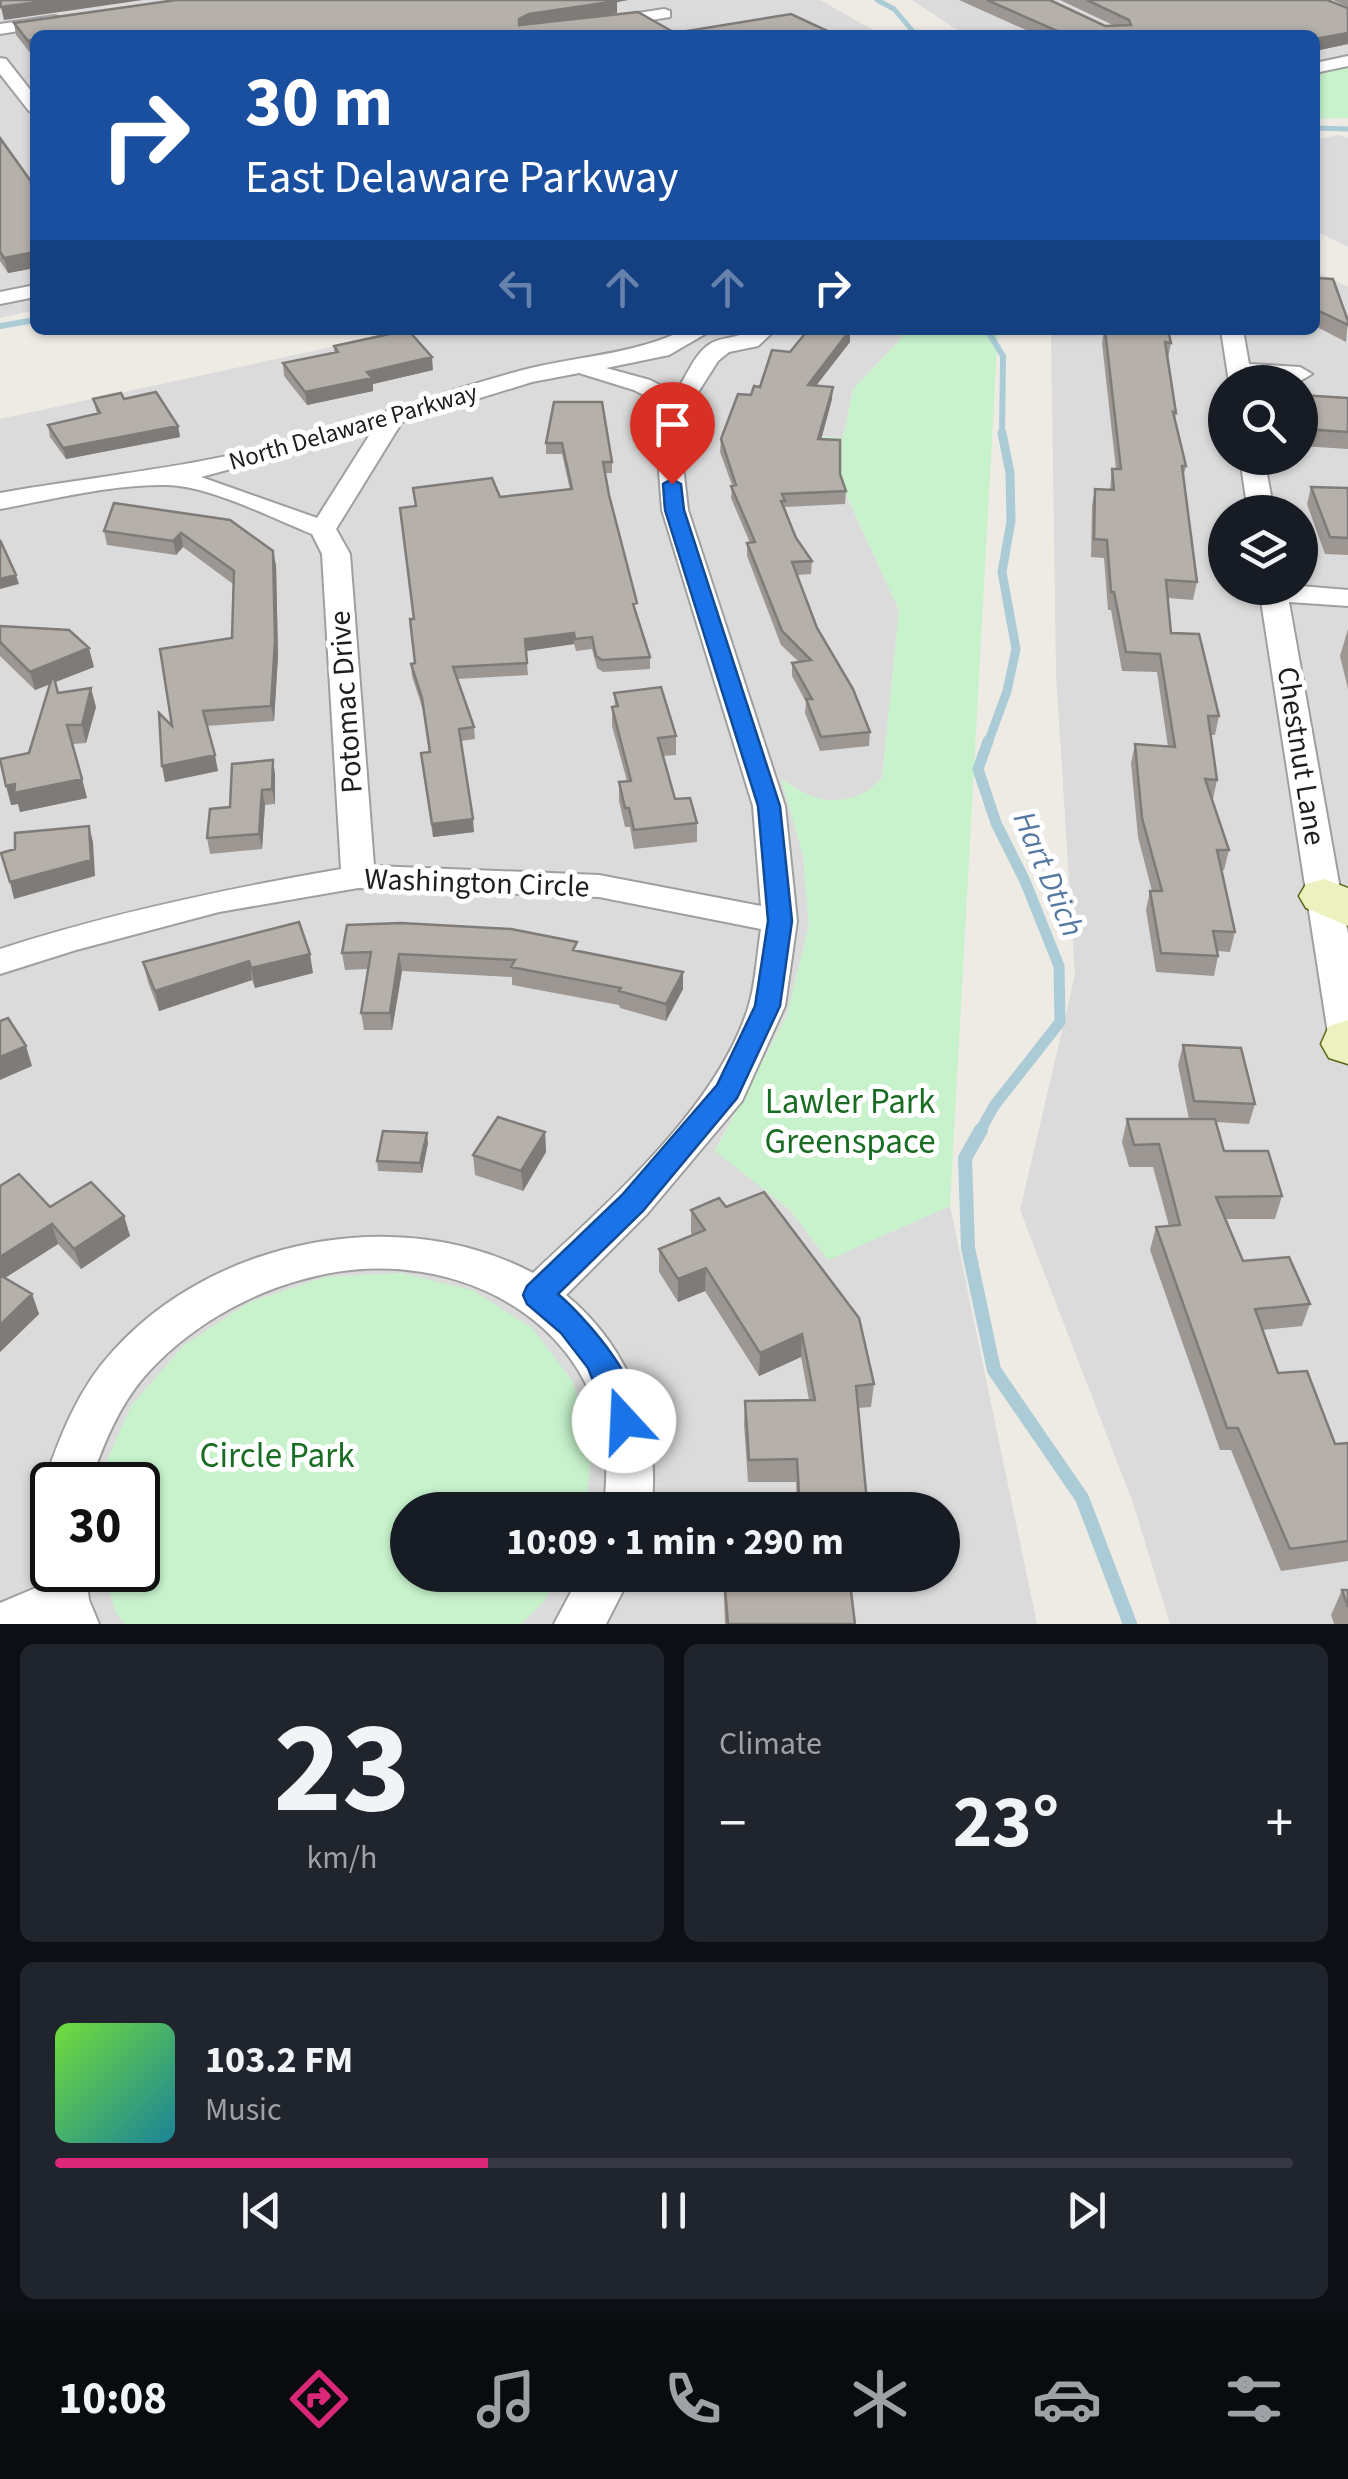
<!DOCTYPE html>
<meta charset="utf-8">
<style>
:root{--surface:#171b24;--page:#20242c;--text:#f1f3f6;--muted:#9ea1a6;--line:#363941;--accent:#db2777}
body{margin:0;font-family:"Source Sans 3",sans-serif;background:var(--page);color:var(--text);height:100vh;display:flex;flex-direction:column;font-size:38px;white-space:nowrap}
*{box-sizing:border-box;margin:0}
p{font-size:32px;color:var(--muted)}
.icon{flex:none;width:55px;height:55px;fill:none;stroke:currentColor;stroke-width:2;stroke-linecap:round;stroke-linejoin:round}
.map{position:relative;height:1624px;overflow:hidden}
.side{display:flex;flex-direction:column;gap:20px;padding:20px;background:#0d0f14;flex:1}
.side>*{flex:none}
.banner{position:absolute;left:30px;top:30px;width:1290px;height:305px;border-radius:15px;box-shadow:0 2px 8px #0004;background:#1a4fa0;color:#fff;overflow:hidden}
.tools{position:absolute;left:1208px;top:365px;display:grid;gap:20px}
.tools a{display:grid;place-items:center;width:110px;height:110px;border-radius:50%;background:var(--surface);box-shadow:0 2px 8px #0004;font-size:50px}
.speed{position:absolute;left:30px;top:1462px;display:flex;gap:20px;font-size:50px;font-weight:700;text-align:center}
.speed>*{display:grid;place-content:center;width:130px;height:130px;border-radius:50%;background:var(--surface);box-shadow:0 2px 8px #0004;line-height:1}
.speed .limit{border:5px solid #111;border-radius:15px;background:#fff;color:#111}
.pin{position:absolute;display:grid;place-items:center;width:85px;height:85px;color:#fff;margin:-102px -42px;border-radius:50% 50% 50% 0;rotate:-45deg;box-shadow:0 0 10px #0007}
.pin .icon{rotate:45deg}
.me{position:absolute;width:110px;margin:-55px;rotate:340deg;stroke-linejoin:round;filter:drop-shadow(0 0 8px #0008)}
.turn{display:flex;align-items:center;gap:35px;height:210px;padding:0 50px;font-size:45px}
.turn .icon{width:130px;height:130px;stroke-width:2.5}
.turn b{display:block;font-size:70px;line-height:85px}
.lanes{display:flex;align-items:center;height:95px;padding:0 50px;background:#0003;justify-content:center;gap:50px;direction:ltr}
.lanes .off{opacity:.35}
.big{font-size:75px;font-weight:700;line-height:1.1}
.side .card{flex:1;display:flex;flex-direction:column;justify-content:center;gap:15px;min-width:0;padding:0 35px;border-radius:15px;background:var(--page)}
.side .dial{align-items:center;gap:0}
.dial b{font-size:130px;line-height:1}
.song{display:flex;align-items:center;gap:30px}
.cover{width:120px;height:120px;border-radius:15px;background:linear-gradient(135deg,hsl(100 70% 55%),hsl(190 70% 35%))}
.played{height:10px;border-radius:5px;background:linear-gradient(90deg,var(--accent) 35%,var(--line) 35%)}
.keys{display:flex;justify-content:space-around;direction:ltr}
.heat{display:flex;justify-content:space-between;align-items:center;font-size:55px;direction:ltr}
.side .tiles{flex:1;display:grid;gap:20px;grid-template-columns:1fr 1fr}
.card:last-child{grid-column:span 2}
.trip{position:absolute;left:390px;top:1492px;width:570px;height:100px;border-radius:50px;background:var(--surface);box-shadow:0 2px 8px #0004;font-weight:700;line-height:100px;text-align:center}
.menu{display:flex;height:160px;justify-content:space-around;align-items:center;background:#090b0e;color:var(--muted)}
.menu .icon{width:70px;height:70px}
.menu .on{color:var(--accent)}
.menu b{font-size:45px;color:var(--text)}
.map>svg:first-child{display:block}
</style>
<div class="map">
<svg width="1348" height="1624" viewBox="0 0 1348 1624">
<rect width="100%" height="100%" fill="#eeebe5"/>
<path fill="#dcdbdb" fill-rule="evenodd" d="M0,0H820L882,35H35V310L0,318Z
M912,0H1348V67L1315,74V35H965Z
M1339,135L1348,138V247L1315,231V140Z
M1315,271L1348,287V1624H1170L1133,1503L1020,1210L1075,975L1056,673L1051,330H1315ZM1225,382H1300V458H1225ZM1225,512H1300V588H1225Z
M410,330H897L903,337L853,389L843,438L696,427L843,441L840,467L843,488L899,610L882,778L867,794L840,802L815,799L782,780L803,855L809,926L787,1015L715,1150L790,1210L828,1259L950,1206L1037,1624H0V419ZM52,1485H138V1570H52ZM408,1510H942V1575H408Z"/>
<path fill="#c7f2cc" d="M1348,67V118L1315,119V74Z
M897,330H998L950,1206L828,1260L790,1210L715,1151L787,1015L809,926L803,855L781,778C813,805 852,810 882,778L899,610L843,488L840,467L842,441L696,428L843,438L853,389L902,338Z
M401,1273L472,1290L532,1328L573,1382L592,1451L585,1510H408V1575H558L544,1601L521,1624H125L116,1613L103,1570H138V1485H100L101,1474L131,1406L183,1346L250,1302L325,1277Z"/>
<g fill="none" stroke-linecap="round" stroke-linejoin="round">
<path stroke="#abcbd6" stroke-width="5" d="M877,0L894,9L916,35
M1315,128L1348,129"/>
<path stroke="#abcbd6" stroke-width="6" d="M0,326L35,320
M987,330L1003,356L1002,436"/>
<path stroke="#abcbd6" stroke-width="9" d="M988,743L1007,691L1016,649L1002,572L1011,521L1010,473L1002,433"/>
<path stroke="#abcbd6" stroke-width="11" d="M979,1133L994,1106L1060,1022L1059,966L1025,881L996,823L978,769L988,741"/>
<path stroke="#abcbd6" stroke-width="14" d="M981,1130L965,1158L968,1248L994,1370L1082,1498L1130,1624"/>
<defs>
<path id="street" d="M664,9L670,11V17L560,35H522L530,30Z
M55,16L61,18V24L0,34V24Z
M1348,56V66L1315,73V63Z
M0,58L6,59L35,96V112L29,111L0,74Z
M35,285V297L0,304V292Z
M684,330H712L669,355L606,368L650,380L675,393C687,377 693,355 710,344C722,336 739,339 749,330L773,332L758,346L729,352L718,361L690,405L682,458L688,510L785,806L797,921L785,1006L742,1101L647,1214L566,1295C629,1347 662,1429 651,1510H603C632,1334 460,1235 304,1279C244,1295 185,1330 144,1377C117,1409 103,1446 89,1485H52V1501L49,1500L43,1485C60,1437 77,1390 113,1351C214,1239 399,1202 533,1273C607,1203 719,1106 749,1005C756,981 757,954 761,929L599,897L358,888L219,912L76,950L0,974V949C112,913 225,889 341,869L322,554L312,534C272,518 210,486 167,485C112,484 54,499 0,509V493C92,477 185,468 276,445C359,423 440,392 523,370C577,356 633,355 684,330ZM579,373L634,390L666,407L658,458L662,510L753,806L761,906L599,875L374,866L350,554L336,529L402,422L532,382ZM372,431L317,518L201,477Z
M1221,330H1243L1249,364L1300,367L1312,374L1300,381L1251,378V382H1229Z
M1240,458H1264L1274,512H1248Z
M1300,586L1348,590V606L1289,602L1348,934V1053L1335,1050L1329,1040L1259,588Z
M52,1550V1570H85L89,1600L99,1624H0V1603L38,1587L37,1570L44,1554Z
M580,1575H631L606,1624H554Z"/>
<path id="secondary" d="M1324,879L1348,888V926L1306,908L1299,896L1306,884Z
M1348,1020V1064L1329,1058L1321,1044L1329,1026Z"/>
</defs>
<use href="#street" stroke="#9f9f9f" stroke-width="4"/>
<use href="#secondary" stroke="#5b6713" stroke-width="3"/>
<use href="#street" fill="#fff" fill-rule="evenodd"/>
<use href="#secondary" fill="#edf1bf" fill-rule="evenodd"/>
</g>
<path fill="#9d9793" d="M176,0H628L617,2V13L583,18L675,33L836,35H35V53L31,54L16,35L14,23Z
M959,0H1050L1105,26H1115L1060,0H1327L1348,8V44L1315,51V35H1037Z
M1333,0H1348V7Z
M0,138L35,187V268L8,273L0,261Z
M1315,278L1348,321L1346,342L1315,326Z
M1104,330H1168L1171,343L1168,359L1176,413L1175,420L1186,466L1183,478L1197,582L1193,600L1168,598L1171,633L1219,716L1215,735H1211L1217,780L1213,799H1212L1229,850L1224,870H1222L1235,932L1230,952L1217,951L1218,956L1214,976L1156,972L1146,910L1150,891H1152L1138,837L1131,763L1135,744L1168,747L1157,672L1122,671L1111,610H1108L1104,558L1091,557L1092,506L1095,489L1110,490L1112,469H1116L1102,343Z
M850,342L816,386L832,399L821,439L840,474L846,491L845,504L785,507L796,538L812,561L811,574L797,575L817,628L870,732L869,746L820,751L805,713L806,702L792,676V663L799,662L781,645L747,556V543H750L731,498L732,485L720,452L721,439L751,395L790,352Z
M334,346L433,370L373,384V391L307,405L284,376L283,363L334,352Z
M1300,395L1348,398V449L1301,446Z
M93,399H124L178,426L180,437L66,459L50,437L48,425L97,414Z
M554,402L612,462V473H605L609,495L636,615L650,657V669L603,672L597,668L592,649L576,651L574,644L526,651L528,675L457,679L474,727L475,739L460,741L474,832L433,837L422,766L429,752L423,710L412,676L411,664L415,663L414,619L415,506L570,490L562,454H546V443Z
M1311,487L1348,488V555L1325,554L1307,504Z
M114,503L276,565L278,656L274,721L207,726L218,771L165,782L232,638L233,584L183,547L176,555L107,545L104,531Z
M0,626L94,667L55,682L58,693L96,707L86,743L73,744L87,798L20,812L18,804L11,805L50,684L35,690L0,656Z
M1348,629V689L1340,656Z
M614,693L676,736V755L663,756L675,799L697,823V842L634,849L630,827H625L619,801V782L627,781L612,726V707H615Z
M273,760L275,775V804L265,805L262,849L210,854L207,838L230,807Z
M299,922L313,973L255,988L252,980L159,1011L148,982L143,962Z
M577,950L683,972V989L666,1021L620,1008L619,1005L512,985V977L402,971L392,1030H364L361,1013L368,969L345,970L342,953Z
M1183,1045L1255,1104L1249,1124L1216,1122L1224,1151L1282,1196L1275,1219H1226L1243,1261L1310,1304L1302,1326L1262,1330L1278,1373L1335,1444L1348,1443V1561L1281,1571L1231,1450H1220L1150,1250L1156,1227L1169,1226L1153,1167H1129L1122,1142L1127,1119H1189L1178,1065Z
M545,1132L546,1152L523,1191L475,1175L473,1155Z
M428,1143L422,1173L378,1171L377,1161Z
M0,1186L50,1207L124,1216L130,1236L81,1269L58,1244L5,1278L32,1294L39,1314L0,1352Z
M726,1207L874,1384L871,1407L858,1408L867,1502L866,1510H797L796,1482H748L744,1424L745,1401L809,1400L801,1357L759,1376L705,1291L678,1302L659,1272V1249L693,1235L691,1233V1210Z
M723,1575H849L855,1624H725Z
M1342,1590H1348V1624H1334L1331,1615Z"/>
<path fill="#7f7b78" d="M54,0H143L4,20L1,7Z
M602,0H628L617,2V13L529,26L519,35V19L529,14Z
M1348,33V44L1315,51V39Z
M32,40L35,53L31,54L28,41Z
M35,252V268L8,273L4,258Z
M850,330V342L807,397L808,385Z
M432,357L433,370L373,384V391L307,405L305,392L367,372Z
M833,387L832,399L818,451V439Z
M178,426L180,437L66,459L63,448Z
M181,533L183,547L176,555L173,541Z
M273,551L276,565L278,656L274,721L271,706Z
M16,575L19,584L0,589V579Z
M574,633V644L526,651L525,639Z
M89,648L94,667L35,690L30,672Z
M91,688L96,707L86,743L82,725Z
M215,755L218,771L165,782L162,766Z
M273,760L275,775V804L272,789Z
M82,779L87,798L20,812L18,804L11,805L6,786Z
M262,790L265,805L262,849L259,834Z
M473,819L474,832L433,837L432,824Z
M89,826L93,842L95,876L14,899L10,882Z
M310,954L313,973L255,988L251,968Z
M399,954L402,971L392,1030L390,1013Z
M249,961L252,980L159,1011L155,991Z
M683,972V989L666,1021V1004Z
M26,1046L32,1066L0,1080V1057Z
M545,1132L546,1152L523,1191L521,1171Z
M427,1133L428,1143L422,1173L420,1163Z
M124,1216L130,1236L81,1269L74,1249Z
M52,1224L58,1244L0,1281V1257Z
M706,1268L705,1291L678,1302V1279Z
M32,1294L39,1314L0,1352V1325Z
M802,1334L801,1357L759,1376L760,1353Z"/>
<path fill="#b6b0ab" stroke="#7f7b78" stroke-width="2.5" d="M0,0H54L1,7Z
M176,0H616L617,1L529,14L519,19V25L638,12L675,33L791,14L836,35H35V44L32,40L28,41L14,23Z
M987,0H1050L1105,26L1131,25L1129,20L1087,0H1327L1348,8V33L1315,39V35H1058L1064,34Z
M0,138L35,187V252L4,258L0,251Z
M1315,278L1333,279L1348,321V325L1315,309Z
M408,330L432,357L367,372L372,378L305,392L283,363L338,352L334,346Z
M808,330H850L808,385L833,387L818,439L840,440V474L846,491L782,494L785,501H781L796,538L812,561L792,562L817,628L853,689L870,732L821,737L806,699H812L792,663L811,660L782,631L747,543L755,542L731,486L736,485L721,439L738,394L751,395L754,386L760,387L772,350L790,352Z
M1105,330H1168L1171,343L1165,342L1176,413L1173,412L1186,466H1182L1197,582L1166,580L1171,633L1199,634L1219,716H1208L1217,780L1205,779L1229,850H1217L1235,932L1213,931L1218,956L1161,953L1150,891H1162L1142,818L1135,744L1175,747L1160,654L1126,652L1114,592H1111L1107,540L1094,539L1095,489L1114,490L1112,469H1121Z
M156,392L178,426L63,448L48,425L100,413L93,399L121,393L124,399Z
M1300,395L1348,398V432L1305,429L1300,411Z
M554,402H602L612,462H603L609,495L637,603L633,604L650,657L602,660L596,656L592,637L575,639L574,633L525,639L527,663L453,667L474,727L459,729L473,819L432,824L421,753L430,752L422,698L411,664L415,663L410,619H414L400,508L416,506L413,488L492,478L500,497L572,489L562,443H546Z
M1311,487L1348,488V538L1330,537Z
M114,503L230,520L273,551L275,641L271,706L203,711L215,755L162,766L159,713L172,726L160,649L232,638L234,571L181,533L173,541L104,531Z
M0,540L16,575L0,579Z
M0,626L69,630L89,648L30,672L0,642Z
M53,674L58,693L91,688L82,725H67L82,779L14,793L15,784L6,786L0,759L29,753Z
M661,687L676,736L658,738L675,799L690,798L697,823L634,830L629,808H625L619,782L631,781L612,707L618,706L614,693Z
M273,760L272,789L262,790L259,834L207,838L210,809L230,807L232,764Z
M89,826L91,860L10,882L1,853L15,849V833Z
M299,922L310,954L251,968L249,961L155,991L143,962Z
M401,923L511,929L577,942L573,950L683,972L666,1004L619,991L621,988L511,967L515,960L399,954L390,1013H361L371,952L342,953L347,925Z
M8,1018L26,1046L0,1057V1021Z
M1183,1045L1241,1048L1255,1104L1194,1101Z
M498,1117L545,1132L521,1171L473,1155Z
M1127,1119H1215L1224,1151H1268L1282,1196L1216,1197L1243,1261L1289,1257L1310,1304L1255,1309L1278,1373L1307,1371L1335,1444L1348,1443V1541L1290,1549L1238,1428H1227L1156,1227L1180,1225L1159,1144L1134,1145Z
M383,1131L427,1133L420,1163L377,1161Z
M19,1174L50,1207L91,1182L124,1216L74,1249L52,1224L0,1257V1186Z
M764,1192L859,1318L874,1384L856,1386L867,1502H839L840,1510H800L797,1459L749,1460L745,1401L815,1400L802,1334L760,1353L706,1268L678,1279L659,1249L705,1230L691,1210L719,1198L726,1207Z
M0,1275L32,1294L0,1325Z
M724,1575H849L855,1624H728Z
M1342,1590H1348V1607Z"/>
<path fill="#1a73e8" stroke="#114b97" stroke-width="2.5" d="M672,479L681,484L684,510L780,806L792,921L780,1006L737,1098L643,1211L558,1294C586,1318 653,1392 635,1431L624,1435L613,1431L588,1368L561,1333L527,1304L523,1295L527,1286L622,1195L717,1085L755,1006L768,921L758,806L665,510L663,484Z"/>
<g text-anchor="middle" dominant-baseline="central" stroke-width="10" stroke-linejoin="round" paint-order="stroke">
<g font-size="25" fill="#1e1e1e" stroke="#fff">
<text transform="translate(353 427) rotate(-16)">North Delaware Parkway</text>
</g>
<g font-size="30" fill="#1e1e1e" stroke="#fff">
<text transform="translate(346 702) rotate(-94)">Potomac Drive</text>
<text transform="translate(1301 756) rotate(81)">Chestnut Lane</text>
<text transform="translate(477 883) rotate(2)">Washington Circle</text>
</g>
<g font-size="32" font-style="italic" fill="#5679a1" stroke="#fff">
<text transform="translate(1048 874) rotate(67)">Hart Dtich</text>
</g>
<g font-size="35" fill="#196e23" stroke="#fff">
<text x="850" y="1102">Lawler Park<tspan x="850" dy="40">Greenspace</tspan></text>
<text x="277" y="1456">Circle Park</text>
</g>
</g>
</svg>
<div class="tools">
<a><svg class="icon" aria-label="search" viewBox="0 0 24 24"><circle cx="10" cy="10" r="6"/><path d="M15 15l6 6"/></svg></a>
<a><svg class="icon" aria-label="layers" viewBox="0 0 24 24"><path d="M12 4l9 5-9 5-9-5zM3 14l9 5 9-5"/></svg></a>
</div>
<div class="speed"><div class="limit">30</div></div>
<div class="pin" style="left:672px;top:484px;background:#d93025"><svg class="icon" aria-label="arrive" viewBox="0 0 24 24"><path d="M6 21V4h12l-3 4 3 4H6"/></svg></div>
<svg class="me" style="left:624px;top:1421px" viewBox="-20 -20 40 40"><circle r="19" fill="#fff"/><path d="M0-13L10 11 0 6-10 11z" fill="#1a73e8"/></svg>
<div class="trip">10:09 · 1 min · 290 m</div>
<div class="banner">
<div class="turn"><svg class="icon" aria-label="right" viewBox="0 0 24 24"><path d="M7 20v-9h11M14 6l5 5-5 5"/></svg><div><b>30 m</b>East Delaware Parkway</div></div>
<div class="lanes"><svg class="icon off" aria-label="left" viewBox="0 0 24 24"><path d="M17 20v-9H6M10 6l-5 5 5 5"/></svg><svg class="icon off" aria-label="ahead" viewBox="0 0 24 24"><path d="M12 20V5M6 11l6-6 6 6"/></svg><svg class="icon off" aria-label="ahead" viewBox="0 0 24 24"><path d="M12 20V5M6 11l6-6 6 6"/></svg><svg class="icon" aria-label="right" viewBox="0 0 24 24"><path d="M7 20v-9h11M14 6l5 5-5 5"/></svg></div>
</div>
</div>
<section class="side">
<div class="tiles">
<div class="card dial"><b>23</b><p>km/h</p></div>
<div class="card"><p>Climate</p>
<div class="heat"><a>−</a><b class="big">23°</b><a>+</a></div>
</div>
<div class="card">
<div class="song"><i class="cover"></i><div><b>103.2 FM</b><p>Music</p></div></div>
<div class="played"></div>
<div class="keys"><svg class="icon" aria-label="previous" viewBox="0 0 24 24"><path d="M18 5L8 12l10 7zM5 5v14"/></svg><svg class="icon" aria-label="pause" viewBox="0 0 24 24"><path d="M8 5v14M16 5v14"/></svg><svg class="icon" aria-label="next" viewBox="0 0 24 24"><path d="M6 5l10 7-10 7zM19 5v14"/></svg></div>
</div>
</div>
</section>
<nav class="menu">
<b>10:08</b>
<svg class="icon on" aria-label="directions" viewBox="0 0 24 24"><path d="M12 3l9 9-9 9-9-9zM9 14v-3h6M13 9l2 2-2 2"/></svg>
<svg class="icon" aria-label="music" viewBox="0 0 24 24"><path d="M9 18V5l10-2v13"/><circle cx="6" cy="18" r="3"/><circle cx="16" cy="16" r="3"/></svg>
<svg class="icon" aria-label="phone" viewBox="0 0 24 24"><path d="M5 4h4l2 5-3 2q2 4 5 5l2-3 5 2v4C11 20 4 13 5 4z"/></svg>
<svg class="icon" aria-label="climate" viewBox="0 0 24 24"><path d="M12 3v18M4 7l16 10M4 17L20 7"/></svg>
<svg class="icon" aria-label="car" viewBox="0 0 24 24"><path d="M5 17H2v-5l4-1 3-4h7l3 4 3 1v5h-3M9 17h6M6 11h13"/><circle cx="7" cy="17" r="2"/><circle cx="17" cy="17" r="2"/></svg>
<svg class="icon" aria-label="filters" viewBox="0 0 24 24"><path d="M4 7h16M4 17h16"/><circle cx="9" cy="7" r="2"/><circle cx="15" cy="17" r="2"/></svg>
</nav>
